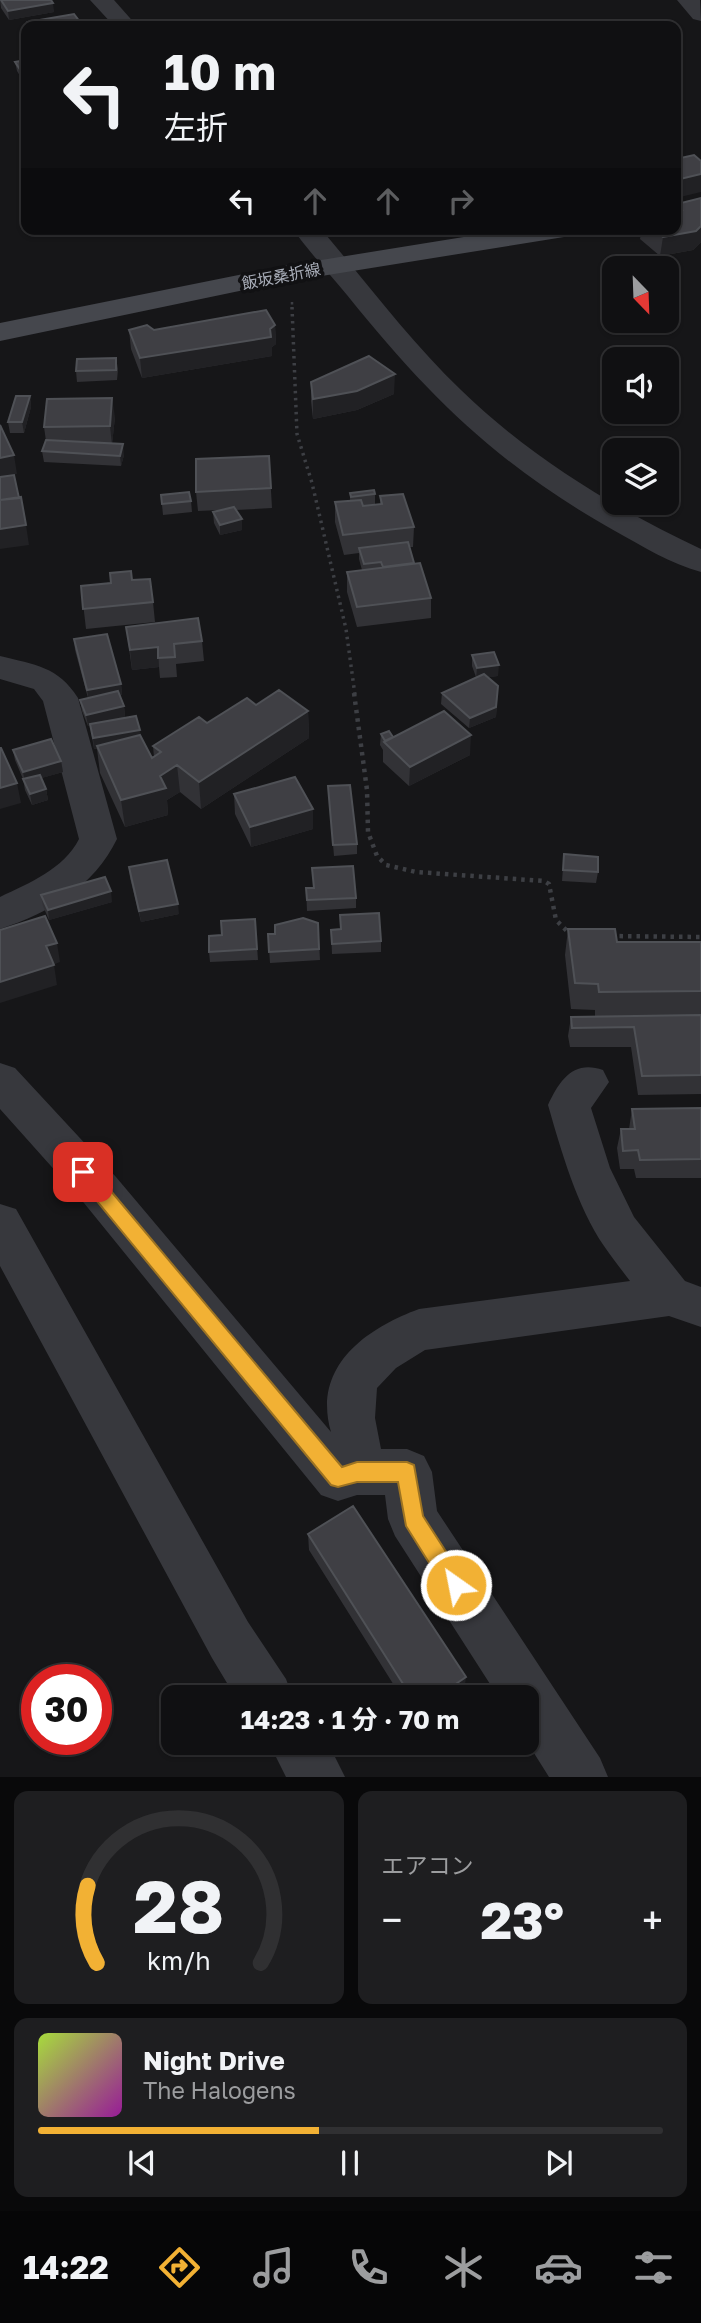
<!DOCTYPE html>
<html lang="ja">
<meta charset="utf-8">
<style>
:root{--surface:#101012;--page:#1e1e20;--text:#f1f3f6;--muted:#9c9d9f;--line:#303032;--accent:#f2b134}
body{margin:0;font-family:"Golos Text","Noto Sans JP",sans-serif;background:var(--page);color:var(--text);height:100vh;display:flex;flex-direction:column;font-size:26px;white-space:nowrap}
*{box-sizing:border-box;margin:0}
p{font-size:23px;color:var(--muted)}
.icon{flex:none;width:38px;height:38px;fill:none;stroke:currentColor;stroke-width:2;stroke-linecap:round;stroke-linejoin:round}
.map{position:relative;height:1777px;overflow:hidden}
.drawer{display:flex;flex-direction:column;gap:14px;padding:14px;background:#09090a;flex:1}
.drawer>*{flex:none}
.banner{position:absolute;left:21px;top:21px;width:660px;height:214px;border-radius:14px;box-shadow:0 2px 5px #0004,0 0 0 2px var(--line);background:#101012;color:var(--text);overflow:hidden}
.needle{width:46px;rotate:157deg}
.fabs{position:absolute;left:602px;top:256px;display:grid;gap:14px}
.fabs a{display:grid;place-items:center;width:77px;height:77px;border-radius:14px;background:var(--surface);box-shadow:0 2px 5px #0004,0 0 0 2px var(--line);font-size:35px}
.speed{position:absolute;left:21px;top:1664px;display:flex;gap:14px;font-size:35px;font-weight:700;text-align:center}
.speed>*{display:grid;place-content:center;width:91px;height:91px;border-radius:50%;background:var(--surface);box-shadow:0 2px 5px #0004,0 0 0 2px var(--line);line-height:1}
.speed .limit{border:10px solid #d22;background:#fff;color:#111}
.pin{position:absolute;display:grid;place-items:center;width:60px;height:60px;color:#fff;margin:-30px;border-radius:14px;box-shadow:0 4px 10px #0006}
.me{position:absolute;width:77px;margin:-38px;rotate:327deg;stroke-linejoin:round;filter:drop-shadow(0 0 5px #0008)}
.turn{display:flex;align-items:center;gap:24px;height:147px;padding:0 28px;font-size:32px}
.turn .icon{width:91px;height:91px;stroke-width:2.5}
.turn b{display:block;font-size:49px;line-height:60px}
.lanes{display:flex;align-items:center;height:66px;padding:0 28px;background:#0003;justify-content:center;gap:35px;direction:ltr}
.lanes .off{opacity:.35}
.big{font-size:52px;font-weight:700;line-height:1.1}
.drawer .tile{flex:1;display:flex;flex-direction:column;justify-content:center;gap:10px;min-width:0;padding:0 24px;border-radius:14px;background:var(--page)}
.drawer .dial{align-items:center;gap:0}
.dial svg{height:182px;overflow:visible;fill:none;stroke:var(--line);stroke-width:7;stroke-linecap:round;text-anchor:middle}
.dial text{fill:var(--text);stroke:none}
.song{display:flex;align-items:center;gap:21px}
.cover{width:84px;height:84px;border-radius:10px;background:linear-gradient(135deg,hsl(80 70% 55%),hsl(300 70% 35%))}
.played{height:7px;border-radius:4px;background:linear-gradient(90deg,var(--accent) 45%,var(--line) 45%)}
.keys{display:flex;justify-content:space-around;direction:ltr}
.heat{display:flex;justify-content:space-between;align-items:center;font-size:38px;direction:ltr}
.drawer .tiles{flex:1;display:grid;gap:14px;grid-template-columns:1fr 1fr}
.tile:last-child{grid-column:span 2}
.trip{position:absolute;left:161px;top:1685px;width:378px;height:70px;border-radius:14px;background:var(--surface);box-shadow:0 2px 5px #0004,0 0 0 2px var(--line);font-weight:700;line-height:70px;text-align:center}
.dock{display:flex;height:112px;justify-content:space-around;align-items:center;background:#060607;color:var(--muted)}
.dock .icon{width:49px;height:49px}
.dock .on{color:var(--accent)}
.dock b{font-size:32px;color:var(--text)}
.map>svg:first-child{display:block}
</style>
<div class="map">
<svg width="701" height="1777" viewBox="0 0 701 1777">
<rect width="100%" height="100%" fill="#161618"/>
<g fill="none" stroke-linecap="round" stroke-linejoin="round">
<path stroke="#3d3f44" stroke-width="2.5" stroke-dasharray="2.5 3.5" stroke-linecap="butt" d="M292,302V309"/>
<path stroke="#3d3f44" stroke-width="3.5" stroke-dasharray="2.5 4.5" stroke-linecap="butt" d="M292,307L297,434L312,483L346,629L355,695"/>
<path stroke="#3d3f44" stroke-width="4.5" stroke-dasharray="3.5 5" stroke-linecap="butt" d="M354,693L367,790L368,832L377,856L386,865L416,872L544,881L549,884L556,920L571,935
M611,936L701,937"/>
<path fill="#37383d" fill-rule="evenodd" d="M677,0H700L701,21L693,19Z
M0,656C35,665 58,666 78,698L117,839C94,886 50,913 0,929V897C29,883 64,869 79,839L43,701L34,689L0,679Z
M0,1063L15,1068L116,1177L331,1432C312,1367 365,1329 419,1309L630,1281C621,1269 612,1258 604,1246C577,1207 561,1150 548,1105C560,1080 573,1060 603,1070L609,1082L591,1108L610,1168L634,1217L685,1281L701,1287V1327L669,1316L425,1350L396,1368L377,1388L375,1418L381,1449H407L424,1456L432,1472L437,1511L600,1758L608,1777H549L527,1742V1698H499L395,1536L388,1519L385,1495H357L338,1501L321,1495L84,1203L0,1109Z
M0,1204L16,1209L248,1622L286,1679L293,1698H236L212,1658L0,1266Z
M269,1743H328L345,1777H286Z"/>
<path fill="#37383d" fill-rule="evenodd" d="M90,0H114L137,26H114Z
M293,229H321C367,283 410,341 461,390C531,458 614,508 701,549V572C671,564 642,546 615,531C499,466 429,397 347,295C329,273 309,252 293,229Z"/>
<path fill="#45474d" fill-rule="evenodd" d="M513,229H577L573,235L564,237L278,283L0,341V323L278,267Z"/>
</g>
<path fill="#323236" d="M0,0H51L54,12L9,20L1,8Z
M26,60L25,84L17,71L15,62Z
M701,198V242L693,250L660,256L640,239L642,229H676L677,204Z
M275,325L276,344L272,347V356L142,378L131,349L129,330H154Z
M116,358L118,369L117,380L77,382L76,371Z
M311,382L394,394L357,410L313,419L311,401Z
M30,396L31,407L24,433H10L8,422Z
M115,417L112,444L124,455L121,466L44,462L42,451L46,441L44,427Z
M269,456L272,508L236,510L242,519V530L220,535L214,523L213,512L220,510L198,511L196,492Z
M350,493L375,494V505H380V496L414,527L413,547H409L414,563L431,598V618L357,627L347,592V572L362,570L359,559V553L344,555L335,522V502L350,501Z
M161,495L191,501L192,512L163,515Z
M132,580L153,602L155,622L86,629L81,586Z
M126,627L202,641L204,661L176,664L177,677L160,678L159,667L132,670Z
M74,639L121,684L122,695H120L124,706L125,717L112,720L140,735L152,758L154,757L153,746L207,723L256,705L308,711L309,738L201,809L180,792L167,800L168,815L125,827L100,773L97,749H94L90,725L88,726L82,711L80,700L88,698L75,650Z
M472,655L498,676L488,677L498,686L496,717L469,728L441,704L442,693L476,677L472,666Z
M381,734L393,737L470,755L409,786L383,762V750L380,745Z
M13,750L61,761L63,772L41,778L46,789L48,800L32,805L25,790L23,779L15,760Z
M328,786L357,844V854L334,856Z
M234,794L313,829L251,847L235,814Z
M564,854L598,872L596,883L562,881Z
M129,867L179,914L141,922L130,878Z
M306,888L356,898V908L307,911Z
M41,895L112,902L49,920L43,906Z
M340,915L381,941V952L332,954L331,930L340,929Z
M255,919L258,960L210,962L209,952L222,935Z
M318,923L320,960L270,963L268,934H275Z
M568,929L617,942L701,941V1094L638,1095L631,1047H570L568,1036L571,1017L595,1016V1010L571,1009L565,955Z
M701,1108V1178H636L634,1169H620L617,1148L621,1129H629L632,1109Z
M308,1534L464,1692L455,1698H402L309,1550Z"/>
<path fill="#212124" d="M53,3L54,12L9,20L8,11Z
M26,73V83L25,84L23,74Z
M701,174V192L676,198V180Z
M701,226V242L693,250L660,256L663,237Z
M275,325L276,344L272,347V356L142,378L140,358L270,329Z
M395,374L394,394L357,410L313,419V399Z
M30,396L31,407L24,433L22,422Z
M112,398L115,417L112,445L110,426Z
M123,444L124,455L121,466L120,456Z
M14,455L17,474L0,478V458Z
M242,519V530L220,535V525Z
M26,525L29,545L0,549V529Z
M158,647L159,667L132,670L130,650Z
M499,665L498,676L476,679L477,668Z
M121,684L122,695L89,701L87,690Z
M124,706L125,717L88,726L86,715Z
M496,707V717L469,728L470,718Z
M308,711L309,738L201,809L199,782Z
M140,730L141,741L94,749L93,738Z
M471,735L470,755L409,786L410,767Z
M61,761L63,772L25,783L23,772Z
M177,765L180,792L167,800L168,815L125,827L121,800Z
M17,783L21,803L0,809V788Z
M46,789L48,800L32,805L30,794Z
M313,809V829L251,847L250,827Z
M111,891L112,902L49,920L48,910Z
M178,904L179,914L141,922L139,911Z
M57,943L60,962L50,966L46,946Z
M54,965L57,985L0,1003V982Z
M466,1677L464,1692L455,1698H435Z"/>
<path fill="#3f3f44" stroke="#4f5156" stroke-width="2" d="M1,0H51L53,3L8,11Z
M74,14L83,26H31L28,22Z
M26,60V73L23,74L15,62Z
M694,155L701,161V174L676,180V159Z
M701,198V226L696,231L663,237L653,229H676V212L682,210L677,204Z
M266,310L275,325L270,329L271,337L140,358L129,330L147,325L154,330Z
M369,356L395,374L357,391L313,399L311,382Z
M116,358V370L76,371L77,359Z
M16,396H30L22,422H8Z
M112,398L110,426L44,427L47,399Z
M0,425L14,455L0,458Z
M46,440L123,444L120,456L42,451Z
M269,456L271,488L196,492V459Z
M14,475L19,498L0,500V477Z
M374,490L375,494L351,497L350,493Z
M189,492L191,501L162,504L161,495Z
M403,494L414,527L343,535L335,502L361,500L363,506L382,504L380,496Z
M21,497L26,525L0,529V500Z
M234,507L242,519L220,525L213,512Z
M408,542L414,563L383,567L381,562L364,564L359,548Z
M420,563L431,598L357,607L347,572Z
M131,571L132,580L150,579L153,602L83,609L81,586L111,583L110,573Z
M198,618L202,641L174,644L175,657L158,658V647L130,650L126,627Z
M107,634L121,684L87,690L74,639Z
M494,652L499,665L477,668L472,655Z
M484,674L498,686L496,707L470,718L442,693Z
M279,690L308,711L199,782L177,765L160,776L166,788L121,800L97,746L140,735L152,758L161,752L153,746L199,717L207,723L247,698L256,705Z
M118,691L124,706L86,715L80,700Z
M444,711L471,735L410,767L384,742Z
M136,716L140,730L93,738L90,724Z
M389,731L393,737L385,741L381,734Z
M51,739L61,761L23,772L13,750Z
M0,748H1L17,783L0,788Z
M40,775L46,789L30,794L23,779Z
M295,777L313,809L250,827L234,794Z
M350,785L357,844L333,845L328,786Z
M564,854L598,857V872L563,870Z
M167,860L178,904L139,911L129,867Z
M353,866L356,898L307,900L306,888H314L312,868Z
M105,877L111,891L48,910L41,895Z
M379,913L381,941L332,944L331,930L341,929L340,915Z
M45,916L57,943L46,946L54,965L0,982V930Z
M303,918L318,923L319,949L269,952L268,934H275V925Z
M255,919L257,949L209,952V936L222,935L221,921Z
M568,929H615L617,942H701V991L599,992L598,984L575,983Z
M701,1015V1075L642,1076L634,1027L572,1028L571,1017Z
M701,1108V1159L640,1160L638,1150L623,1151L621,1129H635L632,1109Z
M353,1506L466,1677L435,1698H412L308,1534Z"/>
<path fill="#f2b134" stroke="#9d7322" stroke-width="2" d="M83,1164L90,1166L342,1467L357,1462H407L414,1465L423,1516L463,1578L466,1585L463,1593L456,1596L448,1593L406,1526L398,1482H357L338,1487L331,1485L77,1177L74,1172L77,1166Z"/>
<g text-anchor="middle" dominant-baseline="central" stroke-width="7" stroke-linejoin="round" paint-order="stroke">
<g font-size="16" fill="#a8adb8" stroke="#111113">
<text transform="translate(281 276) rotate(-11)">飯坂桑折線</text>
</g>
</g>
</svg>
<div class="fabs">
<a><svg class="needle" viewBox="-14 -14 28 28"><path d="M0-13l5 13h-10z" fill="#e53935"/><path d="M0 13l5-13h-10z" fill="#9c9d9f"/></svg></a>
<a><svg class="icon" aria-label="sound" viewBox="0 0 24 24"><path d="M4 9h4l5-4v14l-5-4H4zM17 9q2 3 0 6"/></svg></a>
<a><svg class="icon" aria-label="layers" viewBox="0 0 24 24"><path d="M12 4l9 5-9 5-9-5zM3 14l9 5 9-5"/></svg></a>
</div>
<div class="speed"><div class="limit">30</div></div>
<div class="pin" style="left:83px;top:1172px;background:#d93025"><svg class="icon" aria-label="arrive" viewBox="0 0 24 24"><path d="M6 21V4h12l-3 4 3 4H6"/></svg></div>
<svg class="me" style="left:456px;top:1585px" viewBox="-20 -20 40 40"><circle r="17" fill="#f2b134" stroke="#fff" stroke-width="3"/><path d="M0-11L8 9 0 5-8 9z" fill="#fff"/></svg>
<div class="trip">14:23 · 1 分 · 70 m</div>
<div class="banner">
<div class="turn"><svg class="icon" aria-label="left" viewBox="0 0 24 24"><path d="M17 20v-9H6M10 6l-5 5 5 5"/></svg><div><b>10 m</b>左折</div></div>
<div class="lanes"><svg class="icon" aria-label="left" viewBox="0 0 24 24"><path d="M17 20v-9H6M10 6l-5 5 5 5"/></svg><svg class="icon off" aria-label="ahead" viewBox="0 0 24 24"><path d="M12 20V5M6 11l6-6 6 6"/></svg><svg class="icon off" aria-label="ahead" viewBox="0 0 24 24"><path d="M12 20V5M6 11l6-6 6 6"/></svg><svg class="icon off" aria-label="right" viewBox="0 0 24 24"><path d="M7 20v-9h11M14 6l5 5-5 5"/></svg></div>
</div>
</div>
<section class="drawer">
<div class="tiles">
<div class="tile dial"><svg viewBox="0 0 100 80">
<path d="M14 69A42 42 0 1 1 86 69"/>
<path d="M14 69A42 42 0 0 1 10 35" stroke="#f2b134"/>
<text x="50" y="56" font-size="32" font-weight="700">28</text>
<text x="50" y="72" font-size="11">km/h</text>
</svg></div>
<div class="tile"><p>エアコン</p>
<div class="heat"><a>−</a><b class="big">23°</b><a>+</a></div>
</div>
<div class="tile">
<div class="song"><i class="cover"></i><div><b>Night Drive</b><p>The Halogens</p></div></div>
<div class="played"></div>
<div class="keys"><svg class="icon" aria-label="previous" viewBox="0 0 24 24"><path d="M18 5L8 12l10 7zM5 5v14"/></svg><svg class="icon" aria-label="pause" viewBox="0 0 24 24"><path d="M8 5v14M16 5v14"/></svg><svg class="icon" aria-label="next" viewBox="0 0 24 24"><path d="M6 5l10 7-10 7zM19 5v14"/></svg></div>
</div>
</div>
</section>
<nav class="dock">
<b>14:22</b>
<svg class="icon on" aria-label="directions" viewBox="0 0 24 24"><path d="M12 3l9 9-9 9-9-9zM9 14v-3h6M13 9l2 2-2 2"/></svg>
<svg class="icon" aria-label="music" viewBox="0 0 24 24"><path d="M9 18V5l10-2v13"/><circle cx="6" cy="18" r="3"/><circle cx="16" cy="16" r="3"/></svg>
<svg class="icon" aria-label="phone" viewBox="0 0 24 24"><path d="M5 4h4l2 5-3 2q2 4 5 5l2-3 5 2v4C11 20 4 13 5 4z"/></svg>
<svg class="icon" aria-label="climate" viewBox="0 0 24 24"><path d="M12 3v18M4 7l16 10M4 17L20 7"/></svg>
<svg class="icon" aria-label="car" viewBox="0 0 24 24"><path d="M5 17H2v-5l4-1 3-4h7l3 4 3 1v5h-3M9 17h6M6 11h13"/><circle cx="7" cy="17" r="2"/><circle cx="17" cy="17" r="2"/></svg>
<svg class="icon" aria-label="filters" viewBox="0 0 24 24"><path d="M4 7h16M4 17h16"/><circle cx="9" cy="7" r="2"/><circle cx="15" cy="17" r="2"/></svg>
</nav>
